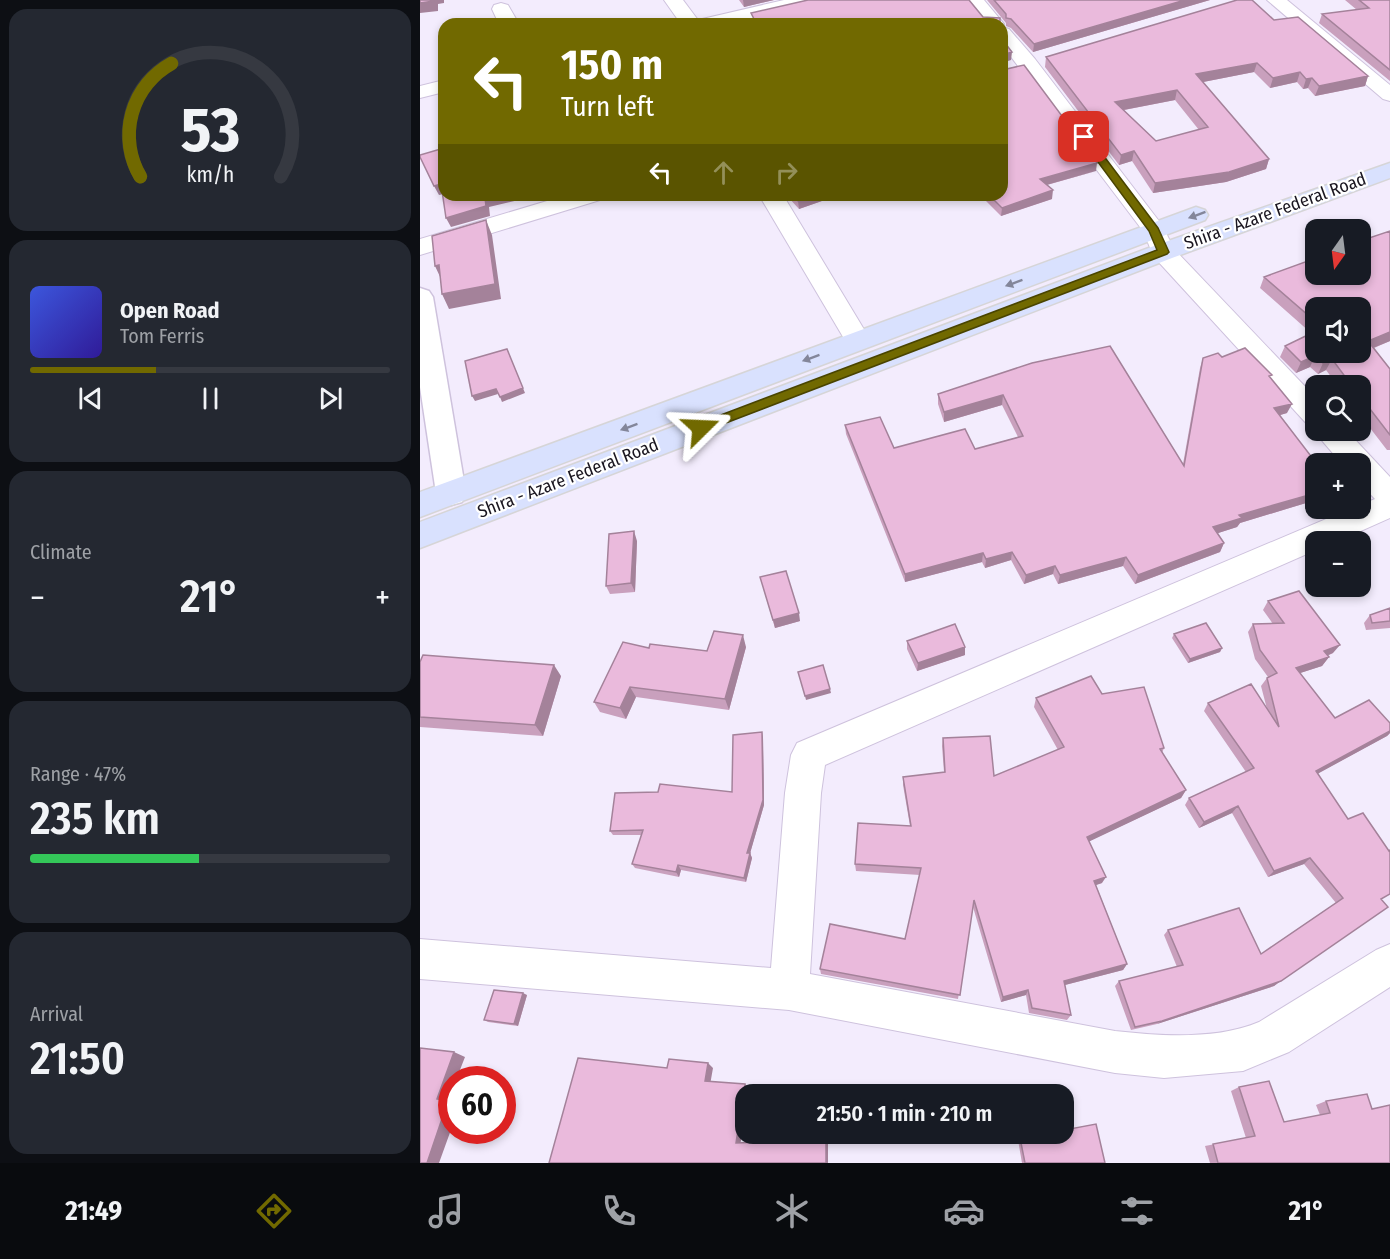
<!DOCTYPE html>
<meta charset="utf-8">
<style>
:root{--surface:#171b24;--page:#242831;--text:#f1f3f6;--muted:#9ea1a6;--line:#363941;--accent:#716900}
body{margin:0;font-family:"Fira Sans Condensed",sans-serif;background:var(--page);color:var(--text);height:100vh;display:flex;flex-direction:column;font-size:22px;white-space:nowrap}
*{box-sizing:border-box;margin:0}
p{font-size:20px;color:var(--muted)}
.icon{flex:none;width:33px;height:33px;fill:none;stroke:currentColor;stroke-width:2;stroke-linecap:round;stroke-linejoin:round}
.map{position:relative;flex:1;overflow:hidden}
.side{display:flex;flex-direction:column;gap:9px;padding:9px;background:#0d0f14;width:420px}
.side>*{flex:none}
.banner{position:absolute;left:18px;top:18px;width:570px;height:183px;border-radius:18px;box-shadow:0 3px 9px #0003;background:#716900;color:#fff;overflow:hidden}
.needle{width:39px;rotate:194deg}
.tools{position:absolute;left:885px;top:219px;display:grid;gap:12px}
.tools a{display:grid;place-items:center;width:66px;height:66px;border-radius:12px;background:var(--surface);box-shadow:0 3px 9px #0003;font-size:30px}
.speed{position:absolute;left:18px;top:1066px;display:flex;gap:12px;font-size:30px;font-weight:700;text-align:center}
.speed>*{display:grid;place-content:center;width:78px;height:78px;border-radius:50%;background:var(--surface);box-shadow:0 3px 9px #0003;line-height:1}
.speed .limit{border:9px solid #d22;background:#fff;color:#111}
.pin{position:absolute;display:grid;place-items:center;width:51px;height:51px;color:#fff;margin:-26px;border-radius:12px;box-shadow:0 3px 9px #0006}
.me{position:absolute;width:66px;margin:-33px;rotate:69deg;stroke-linejoin:round;filter:drop-shadow(0 0 4px #0008)}
.turn{display:flex;align-items:center;gap:21px;height:126px;padding:0 24px;font-size:27px}
.turn .icon{width:78px;height:78px;stroke-width:2.5}
.turn b{display:block;font-size:42px;line-height:51px}
.lanes{display:flex;align-items:center;height:57px;padding:0 24px;background:#0003;justify-content:center;gap:30px;direction:ltr}
.lanes .off{opacity:.35}
.big{font-size:45px;font-weight:600;line-height:1.1}
.side .widget{flex:1;display:flex;flex-direction:column;justify-content:center;gap:9px;min-width:0;padding:0 21px;border-radius:18px;background:var(--page)}
.side .dial{align-items:center;gap:0}
.dial svg{height:156px;overflow:visible;fill:none;stroke:var(--line);stroke-width:7;stroke-linecap:round;text-anchor:middle}
.dial text{fill:var(--text);stroke:none}
.song{display:flex;align-items:center;gap:18px}
.cover{width:72px;height:72px;border-radius:9px;background:linear-gradient(135deg,hsl(230 70% 55%),hsl(250 70% 35%))}
.played{height:6px;border-radius:3px;background:linear-gradient(90deg,var(--accent) 35%,var(--line) 35%)}
.keys{display:flex;justify-content:space-around;direction:ltr}
.heat{display:flex;justify-content:space-between;align-items:center;font-size:33px;direction:ltr}
.charge{height:9px;border-radius:4px;background:linear-gradient(90deg,#34c759 47%,var(--line) 0)}
.trip{position:absolute;left:315px;top:1084px;width:339px;height:60px;border-radius:18px;background:var(--surface);box-shadow:0 3px 9px #0003;font-weight:600;line-height:60px;text-align:center}
.tab-bar{display:flex;height:96px;justify-content:space-around;align-items:center;background:#090b0e;color:var(--muted)}
.tab-bar .icon{width:42px;height:42px}
.tab-bar .selected{color:var(--accent)}
.tab-bar b{font-size:27px;color:var(--text)}
main{display:flex;flex:1;min-height:0}
.map>svg:first-child{display:block}
</style>
<main>
<section class="side">
<div class="widget dial"><svg viewBox="0 0 100 80">
<path d="M14 69A42 42 0 1 1 86 69"/>
<path d="M14 69A42 42 0 0 1 30 11" stroke="#716900"/>
<text x="50" y="56" font-size="32" font-weight="700">53</text>
<text x="50" y="72" font-size="11">km/h</text>
</svg></div>
<div class="widget">
<div class="song"><i class="cover"></i><div><b>Open Road</b><p>Tom Ferris</p></div></div>
<div class="played"></div>
<div class="keys"><svg class="icon" aria-label="previous" viewBox="0 0 24 24"><path d="M18 5L8 12l10 7zM5 5v14"/></svg><svg class="icon" aria-label="pause" viewBox="0 0 24 24"><path d="M8 5v14M16 5v14"/></svg><svg class="icon" aria-label="next" viewBox="0 0 24 24"><path d="M6 5l10 7-10 7zM19 5v14"/></svg></div>
</div>
<div class="widget"><p>Climate</p>
<div class="heat"><a>−</a><b class="big">21°</b><a>+</a></div>
</div>
<div class="widget"><p>Range · 47%</p><b class="big">235 km</b><div class="charge"></div></div>
<div class="widget"><p>Arrival</p><b class="big">21:50</b></div>
</section>
<div class="map">
<svg width="970" height="1163" viewBox="0 0 970 1163">
<rect width="100%" height="100%" fill="#f3ecfd"/>
<g fill="none" stroke-linecap="round" stroke-linejoin="round">
<defs>
<path id="minor" d="M244,0H263L278,20L364,0H398L396,4L309,24H261Z
M545,0H564L584,24L582,26V24H564Z
M847,0H867L970,85V101L963,99Z
M81,3L88,5L99,24H79L72,9L74,5Z
M582,27L589,29L615,59L742,225L754,249L896,398V426L886,423L734,257L723,231L582,45Z
M24,80V92L0,98V86Z
M147,195H184L180,200L0,255V239Z
M339,195H363L451,341L447,347L438,350L429,347Z
M896,429L926,430L970,477V518L916,542H896V550L405,765L401,793L390,974L695,1031C740,1036 797,1040 839,1022L956,950L970,944V987L869,1052L823,1071L744,1078L695,1073L369,1010L0,979V939L351,968L365,793L371,755L377,743L932,508H940V505L955,499L940,483V464H922L899,437Z"/>
<path id="tertiary" d="M0,288L9,291L13,297L46,493L42,502L31,505L20,502L16,493L0,387Z"/>
<path id="primary" d="M970,163V178L752,258L0,548V522L734,246Z
M776,207L785,210L788,215L785,220L0,517V492Z"/>
</defs>
<use href="#minor" stroke="#cec2dd" stroke-width="2"/>
<use href="#tertiary" stroke="#cec2dd" stroke-width="3"/>
<use href="#primary" stroke="#d6d5d7" stroke-width="3"/>
<use href="#minor" fill="#fff" fill-rule="evenodd"/>
<use href="#tertiary" fill="#fff" fill-rule="evenodd"/>
<use href="#primary" fill="#d9e1fe" fill-rule="evenodd"/>
</g>
<path fill="#c9a0bd" fill-rule="evenodd" d="M319,0H354L324,7Z
M567,0H790L613,52L591,28L586,26V23Z
M925,0H970V81L899,23L902,14L937,10Z
M854,20L948,76L945,86L895,96L888,88L883,89L877,82L850,88L834,72L783,82L849,159L846,169L806,182L733,193L712,161L699,165L625,67L626,57ZM755,100L779,130L736,141L704,110Z
M676,171L627,185L632,199L581,216L560,195H582Z
M367,195H419L379,209L368,197Z
M970,231V341L954,348L970,369V450H967L940,415V386H918L906,370L898,374L890,367L876,373L860,357L865,346L891,333L840,288L844,277ZM896,308L940,352H896Z
M802,357L851,378L867,413L860,415L896,464V500L820,523L817,527L798,533L804,543L800,552L715,584L703,566L638,584L633,574L604,584L591,560L565,568L562,562L485,582L426,434L425,425L474,448L555,449L598,437L582,405L524,422L518,404V394L612,363L763,464L780,368L783,358Z
M217,541L215,592L190,594L186,586Z
M340,577L380,621L355,628Z
M848,601L913,653L907,656L909,657L902,666L880,673L915,718L970,723V733L967,736L898,773L962,899L854,986L737,1024L711,1030L695,986L699,981L757,967L744,935L748,930L841,954L916,903L884,864L848,877L812,813L779,828L765,805L769,798L826,772L784,711L788,703L847,709L841,686L847,678L848,677L835,659L828,632L833,624H853L843,610Z
M970,608V628L946,630L944,623L950,615Z
M754,634L802,648L800,652L768,663L752,638Z
M487,641L545,655L497,671L487,649Z
M326,647L309,710L216,697L206,719L180,712L174,702L229,648L287,651Z
M0,662L141,676L123,736L0,727Z
M682,694L744,748L742,753L766,790L761,798L669,841L682,883L676,885L707,964L703,970L645,985L651,1015L647,1020L609,1013L606,995L581,1002L553,907L538,999L401,974L400,969L485,939L500,875L436,871L435,864L490,826L483,785V777L524,772L522,746L523,738L574,776L638,750L614,707L616,698Z
M343,737L344,805L330,853L332,858L326,882L261,870L259,877L215,868L212,864L222,835H193L190,831L312,792Z
M107,995L98,1026L68,1022L64,1020Z
M819,1087L864,1122L900,1115L896,1105L906,1101L970,1163H790L785,1146L826,1138L811,1091Z
M600,1138L685,1163H602L598,1140Z"/>
<path fill="#a4829a" d="M14,0H24V3L18,4V11L0,13V3Z
M323,0H354L324,7Z
M765,0H790L613,52L614,44Z
M592,52L591,60L582,63V55Z
M837,63L834,72L773,84L776,74Z
M880,72L877,82L850,88L853,78Z
M948,76L945,86L895,96L899,86Z
M892,78L888,88L883,89L886,79Z
M757,90L755,100L693,112L695,102Z
M714,151L712,161L699,165L701,155Z
M849,159L846,169L806,182L733,193L735,183Z
M677,163L676,171L619,187L620,179Z
M21,184L24,194L19,195L14,186Z
M633,190L632,199L581,216L582,208Z
M76,195H112V197L69,207L70,216L31,227L26,218L65,198Z
M394,195H419L379,209L378,201Z
M66,220L72,235L81,299L29,309L22,294Z
M19,265L22,281L15,266Z
M970,332V341L943,352L948,341Z
M87,349L105,393L82,402L80,397Z
M895,356L890,367L876,373L881,362Z
M912,359L906,370L898,374L903,363Z
M76,389L78,394L55,401L52,396Z
M583,395L582,405L524,422V412Z
M872,404L867,413L850,418L854,408Z
M896,493V500L820,523L817,527L789,536L793,527L819,515Z
M214,531L217,541L215,592L211,583Z
M804,543L800,552L715,584L718,575Z
M592,552L591,560L565,568L566,559Z
M563,553L562,562L485,582V574Z
M706,557L703,566L638,584L640,575Z
M635,566L633,574L604,584L606,575Z
M379,613L380,621L355,628L353,620Z
M323,635L326,647L309,710L305,699Z
M920,645L913,653L898,659L904,651Z
M545,647V655L497,671L498,663Z
M802,648L800,652L768,663L770,659Z
M909,657L902,666L871,676L876,668Z
M134,665L141,676L123,736L115,725Z
M210,687L216,697L206,719L200,708Z
M410,689L411,693L386,700L385,696Z
M970,731V733L967,736L890,778L896,771Z
M342,732L343,737L344,805L329,857L327,853Z
M766,790L761,798L664,844L667,837Z
M818,806L812,813L779,828L784,822Z
M330,853L332,858L326,882L324,878Z
M890,858L884,864L848,877L854,871Z
M258,865L261,870L259,877L256,872Z
M686,877L682,883L670,887L674,881Z
M707,964L703,970L641,986L644,981Z
M861,981L854,986L737,1024L742,1021Z
M608,990L606,995L581,1002L583,997Z
M103,993L107,995L98,1026L94,1024Z
M34,1052L45,1057L36,1080H32V1094L29,1101L32,1102V1127L19,1163H7L17,1099Z
M288,1063L293,1068L290,1085L285,1081Z
M325,1084L329,1088L328,1095H326V1111L320,1146L316,1143Z
M406,1140L408,1143V1163H406Z"/>
<path fill="#eabadc" stroke="#a4829a" stroke-width="1.5" fill-rule="evenodd" d="M0,0H14V1L0,3Z
M388,0H549L563,17L580,18V24H307L334,19L331,13Z
M574,0H765L614,44L591,19L586,18V14Z
M817,0H832L854,20L878,17L948,76L899,86L892,78L886,79L880,72L853,78L837,63L776,74L849,159L809,172L735,183L714,151L701,155L626,57ZM757,90L788,127L736,141L695,102Z
M939,0H970V70L902,14L949,8Z
M582,39L592,52L582,55Z
M604,65L677,163L620,179L633,190L582,208L569,195H582V70Z
M24,148V195H76L65,198L66,206L26,218L21,184L14,186L0,157V155Z
M372,195H394L378,201Z
M66,220L75,284L22,294L19,265L15,266L12,236Z
M970,231V332L948,341L970,369V435L940,396V386H932L912,359L903,363L895,356L881,362L865,346L896,331V352H940V308H896V322L844,277L896,258V274H940V241Z
M690,346L764,466L783,358L798,353L802,357L825,348L852,375L849,376L872,404L854,408L897,464H896V493L819,515L822,518L793,527L804,543L718,575L706,557L640,575L635,566L606,575L592,552L566,559L563,553L485,574L425,425L460,417L474,448L545,429L555,449L603,436L583,395L524,412L518,394L612,363Z
M87,349L103,388L80,397L76,389L52,396L45,361Z
M214,531L211,583L186,586L189,534Z
M366,571L379,613L353,620L340,577Z
M879,591L920,645L904,651L909,657L876,668L915,718L949,700L970,723V731L896,771L928,819L943,813L969,851L970,850V894L961,899L968,907L861,981L742,1021L715,1027L699,981L763,965L748,930L819,908L841,954L923,898L890,858L854,871L818,806L784,822L769,798L834,768L788,703L831,684L859,727L847,678L857,673L840,650L833,624L864,623L848,601Z
M970,608V621L952,623L950,615Z
M786,623L802,648L770,659L754,634Z
M535,624L545,647L498,663L487,641Z
M294,631L323,635L305,699L210,687L200,708L174,702L203,642L229,648L230,644L287,651Z
M3,655L134,665L115,725L0,717V662Z
M403,665L410,689L385,696L378,672Z
M671,676L682,694L724,687L744,748L740,749L766,790L667,837L686,877L674,881L707,964L644,981L651,1015L612,1008L608,990L583,997L554,900L540,995L400,969L410,924L485,939L501,868L435,864L438,823L491,826L483,777L525,772L523,738L570,736L574,776L644,747L616,698Z
M342,732L343,800L327,853H330L324,878L258,865L256,872L212,864L223,830L190,831L195,793L238,792L240,784L312,792L313,735Z
M74,990L103,993L94,1024L64,1020Z
M0,1048L34,1052L17,1099L28,1101L7,1163H0Z
M158,1058L247,1068L249,1059L288,1063L285,1081L325,1084L316,1143L406,1140V1163H129Z
M849,1081L864,1122L910,1113L906,1101L947,1094L952,1109L970,1105V1163H798L793,1144L835,1136L819,1087Z
M676,1124L685,1163H605L600,1138L621,1134H644V1130Z"/>
<defs><path id="oneway-solid" d="M-6-.8H1V-3.2L6.5 0L1 3.2V.8H-6Z" transform="scale(1.5)"/></defs>
<g fill="#83869a">
<use href="#oneway-solid" transform="translate(777 215) rotate(160)"/>
<use href="#oneway-solid" transform="translate(594 283) rotate(160)"/>
<use href="#oneway-solid" transform="translate(391 358) rotate(160)"/>
<use href="#oneway-solid" transform="translate(209 427) rotate(160)"/>
</g>
<path fill="#716900" stroke="#494400" stroke-width="1.5" d="M661,135H668L738,228L749,252L747,254L285,431H277V424L737,250L729,231L661,139Z"/>
<g text-anchor="middle" dominant-baseline="central" stroke-width="4.5" stroke-linejoin="round" paint-order="stroke">
<g font-size="18" fill="#1a1620" stroke="#fff">
<text transform="translate(855 211) rotate(-20)">Shira - Azare Federal Road</text>
<text transform="translate(148 478) rotate(-21)">Shira - Azare Federal Road</text>
</g>
</g>
</svg>
<div class="tools">
<a><svg class="needle" viewBox="-14 -14 28 28"><path d="M0-13l5 13h-10z" fill="#e53935"/><path d="M0 13l5-13h-10z" fill="#9ea1a6"/></svg></a>
<a><svg class="icon" aria-label="sound" viewBox="0 0 24 24"><path d="M4 9h4l5-4v14l-5-4H4zM17 9q2 3 0 6"/></svg></a>
<a><svg class="icon" aria-label="search" viewBox="0 0 24 24"><circle cx="10" cy="10" r="6"/><path d="M15 15l6 6"/></svg></a>
<a>+</a>
<a>−</a>
</div>
<div class="speed"><div class="limit">60</div></div>
<div class="pin" style="left:664px;top:137px;background:#d93025"><svg class="icon" aria-label="arrive" viewBox="0 0 24 24"><path d="M6 21V4h12l-3 4 3 4H6"/></svg></div>
<svg class="me" style="left:281px;top:428px" viewBox="-20 -20 40 40"><path d="M0-17L14 15 0 8-14 15z" fill="#716900" stroke="#fff" stroke-width="4"/></svg>
<div class="trip">21:50 · 1 min · 210 m</div>
<div class="banner">
<div class="turn"><svg class="icon" aria-label="left" viewBox="0 0 24 24"><path d="M17 20v-9H6M10 6l-5 5 5 5"/></svg><div><b>150 m</b>Turn left</div></div>
<div class="lanes"><svg class="icon" aria-label="left" viewBox="0 0 24 24"><path d="M17 20v-9H6M10 6l-5 5 5 5"/></svg><svg class="icon off" aria-label="ahead" viewBox="0 0 24 24"><path d="M12 20V5M6 11l6-6 6 6"/></svg><svg class="icon off" aria-label="right" viewBox="0 0 24 24"><path d="M7 20v-9h11M14 6l5 5-5 5"/></svg></div>
</div>
</div>
</main>
<nav class="tab-bar">
<b>21:49</b>
<svg class="icon selected" aria-label="directions" viewBox="0 0 24 24"><path d="M12 3l9 9-9 9-9-9zM9 14v-3h6M13 9l2 2-2 2"/></svg>
<svg class="icon" aria-label="music" viewBox="0 0 24 24"><path d="M9 18V5l10-2v13"/><circle cx="6" cy="18" r="3"/><circle cx="16" cy="16" r="3"/></svg>
<svg class="icon" aria-label="phone" viewBox="0 0 24 24"><path d="M5 4h4l2 5-3 2q2 4 5 5l2-3 5 2v4C11 20 4 13 5 4z"/></svg>
<svg class="icon" aria-label="climate" viewBox="0 0 24 24"><path d="M12 3v18M4 7l16 10M4 17L20 7"/></svg>
<svg class="icon" aria-label="car" viewBox="0 0 24 24"><path d="M5 17H2v-5l4-1 3-4h7l3 4 3 1v5h-3M9 17h6M6 11h13"/><circle cx="7" cy="17" r="2"/><circle cx="17" cy="17" r="2"/></svg>
<svg class="icon" aria-label="filters" viewBox="0 0 24 24"><path d="M4 7h16M4 17h16"/><circle cx="9" cy="7" r="2"/><circle cx="15" cy="17" r="2"/></svg>
<b>21°</b>
</nav>
